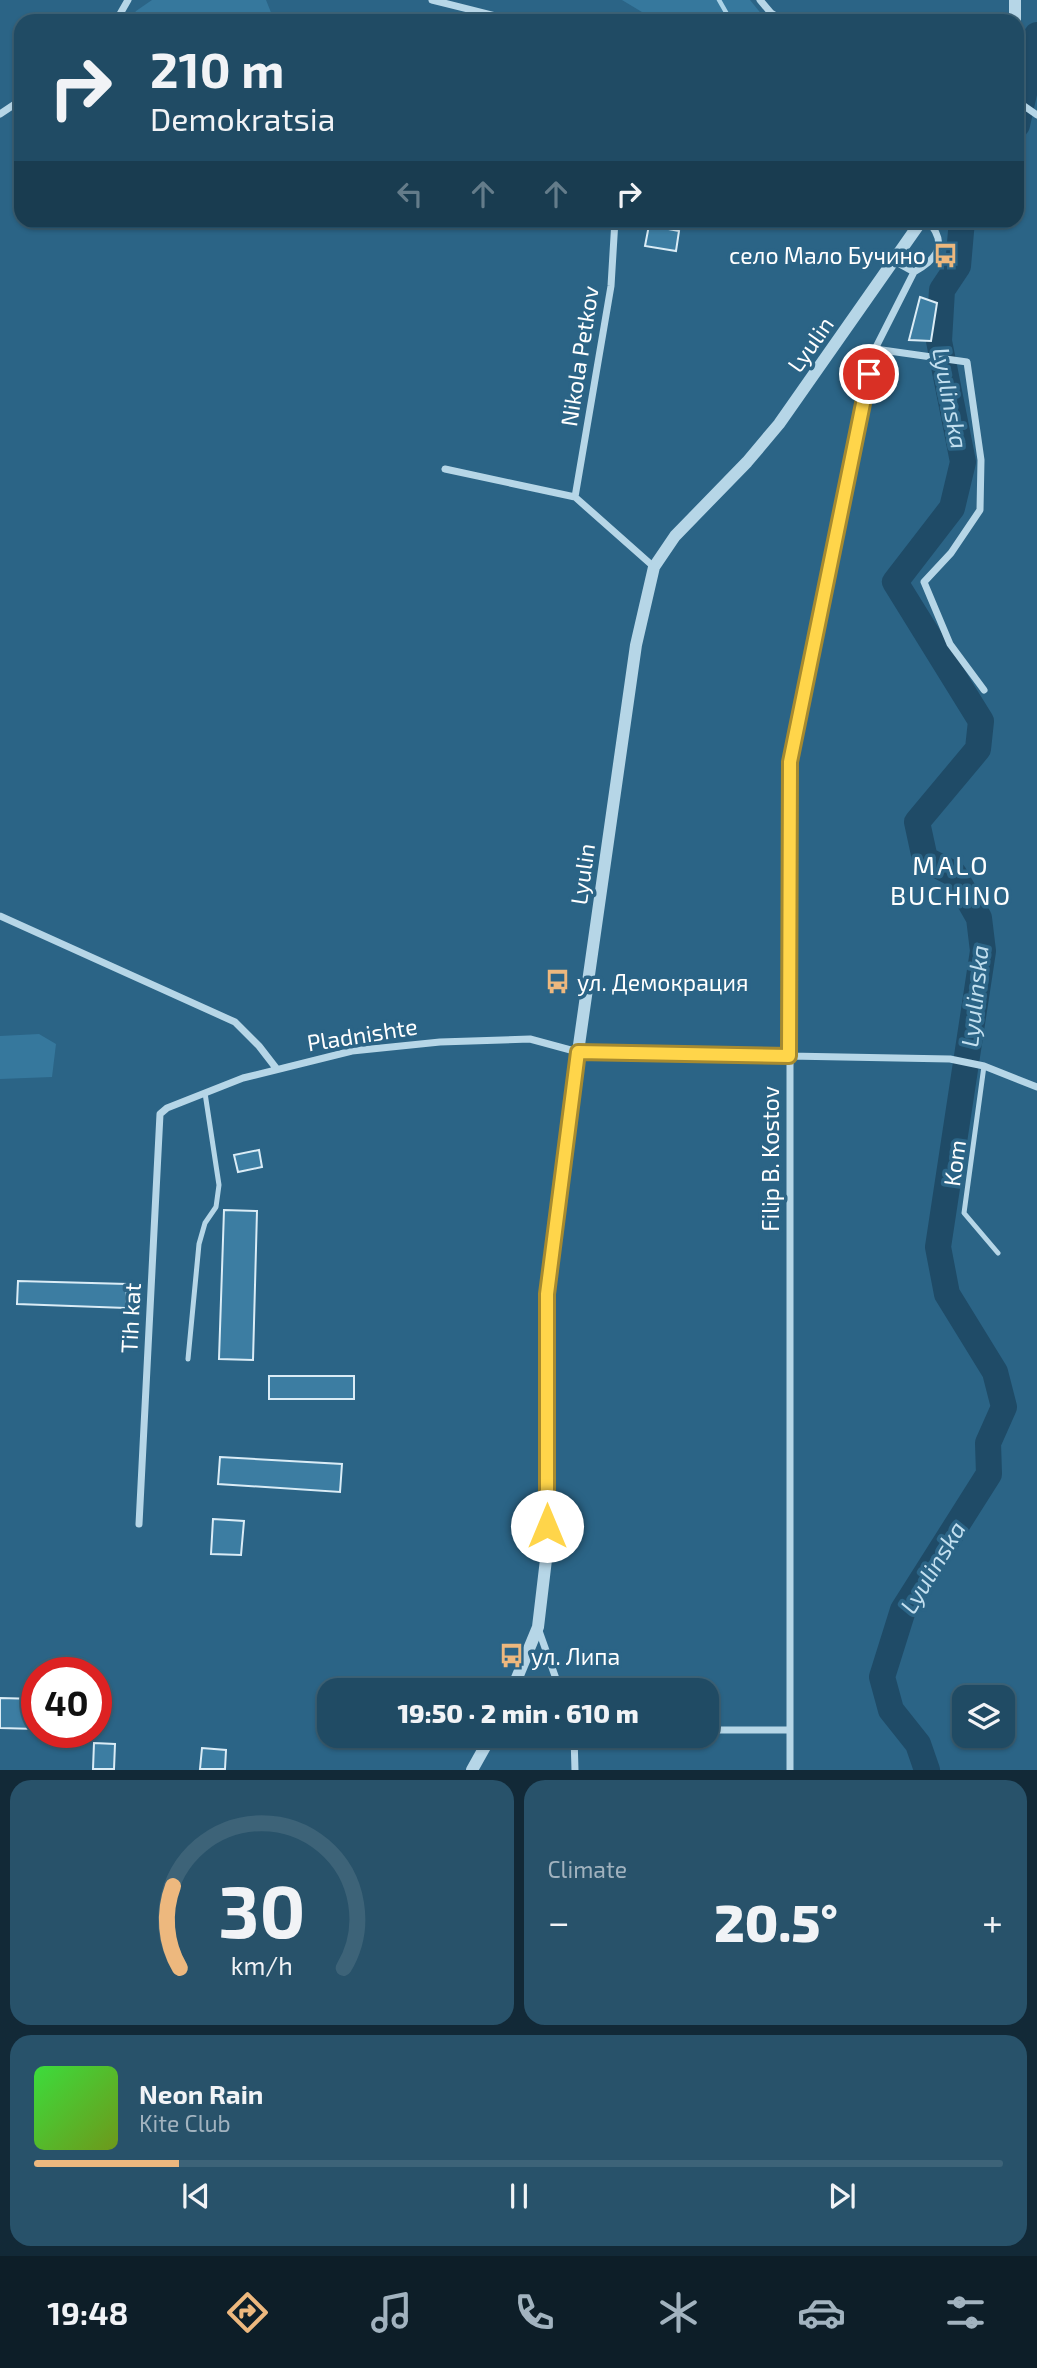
<!DOCTYPE html>
<meta charset="utf-8">
<style>
:root{--surface:#204b64;--page:#28526a;--text:#f1f3f6;--muted:#a2b3bf;--line:#3d6378;--accent:#edb87e}
body{margin:0;font-family:"Exo 2",sans-serif;background:var(--page);color:var(--text);height:100vh;display:flex;flex-direction:column;font-size:26px;white-space:nowrap}
*{box-sizing:border-box;margin:0}
p{font-size:23px;color:var(--muted)}
.icon{flex:none;width:38px;height:38px;fill:none;stroke:currentColor;stroke-width:2;stroke-linecap:round;stroke-linejoin:round}
.map{position:relative;height:1770px;overflow:hidden}
.panel{display:flex;flex-direction:column;gap:10px;padding:10px;background:#122937;flex:1}
.panel>*{flex:none}
.guide{position:absolute;left:14px;top:14px;width:1010px;height:214px;border-radius:21px;box-shadow:0 2px 5px #0004,0 0 0 2px var(--line);background:#204b64;color:var(--text);overflow:hidden}
.controls{position:absolute;left:952px;top:1685px;display:grid;gap:14px}
.controls a{display:grid;place-items:center;width:63px;height:63px;border-radius:14px;background:var(--surface);box-shadow:0 2px 5px #0004,0 0 0 2px var(--line);font-size:35px}
.speed{position:absolute;left:21px;top:1657px;display:flex;gap:14px;font-size:35px;font-weight:700;text-align:center}
.speed>*{display:grid;place-content:center;width:91px;height:91px;border-radius:50%;background:var(--surface);box-shadow:0 2px 5px #0004,0 0 0 2px var(--line);line-height:1}
.speed .limit{border:10px solid #d22;background:#fff;color:#111}
.pin{position:absolute;display:grid;place-items:center;width:60px;height:60px;color:#fff;margin:-30px;border:4px solid #fff;border-radius:50%;box-shadow:0 2px 7px #0007}
.me{position:absolute;width:77px;margin:-38px;rotate:0deg;stroke-linejoin:round;filter:drop-shadow(0 0 5px #0008)}
.turn{display:flex;align-items:center;gap:24px;height:147px;padding:0 21px;font-size:32px}
.turn .icon{width:91px;height:91px;stroke-width:2.5}
.turn b{display:block;font-size:49px;line-height:60px}
.lanes{display:flex;align-items:center;height:66px;padding:0 21px;background:#0003;justify-content:center;gap:35px;direction:ltr}
.lanes .off{opacity:.35}
.big{font-size:52px;font-weight:800;line-height:1.1}
.panel .card{flex:1;display:flex;flex-direction:column;justify-content:center;gap:10px;min-width:0;padding:0 24px;border-radius:21px;background:var(--page)}
.panel .dial{align-items:center;gap:0}
.dial svg{height:182px;overflow:visible;fill:none;stroke:var(--line);stroke-width:7;stroke-linecap:round;text-anchor:middle}
.dial text{fill:var(--text);stroke:none}
.song{display:flex;align-items:center;gap:21px}
.cover{width:84px;height:84px;border-radius:10px;background:linear-gradient(135deg,hsl(120 70% 55%),hsl(80 70% 35%))}
.played{height:7px;border-radius:4px;background:linear-gradient(90deg,var(--accent) 15%,var(--line) 15%)}
.keys{display:flex;justify-content:space-around;direction:ltr}
.heat{display:flex;justify-content:space-between;align-items:center;font-size:38px;direction:ltr}
.panel .tiles{flex:1;display:grid;gap:10px;grid-template-columns:1fr 1fr}
.card:last-child{grid-column:span 2}
.trip{position:absolute;left:317px;top:1678px;width:402px;height:70px;border-radius:21px;background:var(--surface);box-shadow:0 2px 5px #0004,0 0 0 2px var(--line);font-weight:800;line-height:70px;text-align:center}
.tabs{display:flex;height:112px;justify-content:space-around;align-items:center;background:#0d1e28;color:var(--muted)}
.tabs .icon{width:49px;height:49px}
.tabs .selected{color:var(--accent)}
.tabs b{font-size:32px;color:var(--text)}
.map>svg:first-child{display:block}
</style>
<div class="map">
<svg width="1037" height="1770" viewBox="0 0 1037 1770">
<rect width="100%" height="100%" fill="#2b6486"/>
<path fill="#36789d" d="M152,0H266L272,15L266,21H130L136,11Z
M622,0H750L763,16L770,21H657Z
M39,1034L56,1044L52,1077L0,1079V1036Z"/>
<g fill="none" stroke-linecap="round" stroke-linejoin="round">
<path stroke="#abd3e7" stroke-width="4.5" d="M719,0L731,21"/>
<path stroke="#1f4b67" stroke-width="26" d="M1017,125L1037,35
M927,1770L918,1744L891,1710L882,1677L903,1610L989,1474L988,1443L1004,1407L995,1372L947,1294L938,1247L983,951L979,918L954,874L925,859L917,822L978,749L981,721L895,582L952,508L963,462L939,341L942,290L958,266L962,220"/>
</g>
<path fill="#3c7da2" stroke="#daecf6" stroke-width="2" d="M650,220H670L668,229L679,231L676,251L645,246Z
M920,297L937,303L931,341L909,340Z
M259,1150L262,1167L238,1172L234,1155Z
M224,1210L257,1211L253,1360L219,1359Z
M18,1281L127,1284L126,1308L17,1304Z
M269,1376H354V1399H269Z
M220,1457L342,1464L340,1492L218,1484Z
M213,1519L244,1521L241,1555L211,1554Z
M0,1698L37,1699V1729L0,1728Z
M94,1743L115,1744L114,1769H93Z
M202,1748L226,1750L225,1769H200Z"/>
<g fill="none" stroke-linecap="round" stroke-linejoin="round">
<path stroke="#b6d6e7" stroke-width="5" d="M984,1066L964,1213L998,1253
M188,1359L199,1244L205,1223L216,1207L219,1185L205,1093"/>
<path stroke="#b6d6e7" stroke-width="7" d="M432,0L516,21
M760,0L771,13L784,21
M116,21L128,0
M1017,101L1037,115
M0,114L21,100
M894,261L914,272C939,258 948,243 927,220
M875,349L967,362L981,460L980,510L951,553L924,582L950,644L984,690
M445,469L575,497L654,567
M575,497L611,286L615,220
M0,916L235,1022L259,1046L276,1068
M139,1524L160,1114L167,1108L243,1078L352,1051L440,1042L530,1039L578,1052L950,1059L984,1066L1037,1087
M538,1628L560,1690
M707,1730H789
M574,1736L575,1770
M790,1770V762L875,349L914,272"/>
<path stroke="#b6d6e7" stroke-width="12" d="M1015,21V0
M512,1690L538,1627L547,1551L546,1294L578,1052L636,645L654,567L675,536L747,462L779,424L922,220
M472,1770L491,1736"/>
</g>
<g fill="none" stroke-linecap="round" stroke-linejoin="round">
<defs>
<path id="route" d="M547,1526V1294L578,1052L789,1056L790,762L869,374"/>
</defs>
<use href="#route" stroke="#a68a30" stroke-width="18"/>
<use href="#route" stroke="#ffd54a" stroke-width="12"/>
</g>
<defs>
<symbol id="bus-bare" viewBox="-9 -9 18 18"><path d="M-5-6H5V4H4V6H2V4H-2V6H-4V4H-5ZM-3.5-4V0h7V-4ZM-3.5 1.2v1.5H-2V1.2ZM2 1.2v1.5H3.5V1.2Z" fill="#edb87e" stroke="#2b6486" stroke-width="2.5" paint-order="stroke"/></symbol>
</defs>
<g fill-rule="evenodd">
<use href="#bus-bare" x="928" y="238" width="35" height="35"/>
<use href="#bus-bare" x="540" y="964" width="35" height="35"/>
<use href="#bus-bare" x="494" y="1638" width="35" height="35"/>
</g>
<g text-anchor="middle" dominant-baseline="central" stroke-width="7" stroke-linejoin="round" paint-order="stroke">
<g font-size="23" fill="#fff" stroke="#2b6486" text-anchor="start">
<text x="926" y="255" text-anchor="end">село Мало Бучино</text>
<text x="577" y="982">ул. Демокрация</text>
<text x="531" y="1656">ул. Липа</text>
</g>
<g font-size="23" fill="#fff" stroke="#2b6486">
<text transform="translate(810 344) rotate(-55)">Lyulin</text>
<text transform="translate(579 356) rotate(-81)">Nikola Petkov</text>
<text transform="translate(582 874) rotate(-82)">Lyulin</text>
<text transform="translate(362 1034) rotate(-9)">Pladnishte</text>
<text transform="translate(770 1159) rotate(-90)">Filip B. Kostov</text>
<text transform="translate(954 1163) rotate(-82)">Kom</text>
<text transform="translate(130 1318) rotate(-87)">Tih kat</text>
</g>
<g font-size="24" font-style="italic" fill="#c2dfef" stroke="#2b6486">
<text transform="translate(951 398) rotate(79)">Lyulinska</text>
<text transform="translate(974 996) rotate(-84)">Lyulinska</text>
<text transform="translate(932 1567) rotate(-59)">Lyulinska</text>
</g>
<g font-size="26" letter-spacing="2" fill="#fff" stroke="#2b6486">
<text x="951" y="864">MALO<tspan x="951" dy="30">BUCHINO</tspan></text>
</g>
</g>
</svg>
<div class="controls">
<a><svg class="icon" aria-label="layers" viewBox="0 0 24 24"><path d="M12 4l9 5-9 5-9-5zM3 14l9 5 9-5"/></svg></a>
</div>
<div class="speed"><div class="limit">40</div></div>
<div class="pin" style="left:869px;top:374px;background:#d93025"><svg class="icon" aria-label="arrive" viewBox="0 0 24 24"><path d="M6 21V4h12l-3 4 3 4H6"/></svg></div>
<svg class="me" style="left:547px;top:1526px" viewBox="-20 -20 40 40"><circle r="19" fill="#fff"/><path d="M0-13L10 11 0 6-10 11z" fill="#ffd54a"/></svg>
<div class="trip">19:50 · 2 min · 610 m</div>
<div class="guide">
<div class="turn"><svg class="icon" aria-label="right" viewBox="0 0 24 24"><path d="M7 20v-9h11M14 6l5 5-5 5"/></svg><div><b>210 m</b>Demokratsia</div></div>
<div class="lanes"><svg class="icon off" aria-label="left" viewBox="0 0 24 24"><path d="M17 20v-9H6M10 6l-5 5 5 5"/></svg><svg class="icon off" aria-label="ahead" viewBox="0 0 24 24"><path d="M12 20V5M6 11l6-6 6 6"/></svg><svg class="icon off" aria-label="ahead" viewBox="0 0 24 24"><path d="M12 20V5M6 11l6-6 6 6"/></svg><svg class="icon" aria-label="right" viewBox="0 0 24 24"><path d="M7 20v-9h11M14 6l5 5-5 5"/></svg></div>
</div>
</div>
<section class="panel">
<div class="tiles">
<div class="card dial"><svg viewBox="0 0 100 80">
<path d="M14 69A42 42 0 1 1 86 69"/>
<path d="M14 69A42 42 0 0 1 11 33" stroke="#edb87e"/>
<text x="50" y="56" font-size="32" font-weight="700">30</text>
<text x="50" y="72" font-size="11">km/h</text>
</svg></div>
<div class="card"><p>Climate</p>
<div class="heat"><a>−</a><b class="big">20.5°</b><a>+</a></div>
</div>
<div class="card">
<div class="song"><i class="cover"></i><div><b>Neon Rain</b><p>Kite Club</p></div></div>
<div class="played"></div>
<div class="keys"><svg class="icon" aria-label="previous" viewBox="0 0 24 24"><path d="M18 5L8 12l10 7zM5 5v14"/></svg><svg class="icon" aria-label="pause" viewBox="0 0 24 24"><path d="M8 5v14M16 5v14"/></svg><svg class="icon" aria-label="next" viewBox="0 0 24 24"><path d="M6 5l10 7-10 7zM19 5v14"/></svg></div>
</div>
</div>
</section>
<nav class="tabs">
<b>19:48</b>
<svg class="icon selected" aria-label="directions" viewBox="0 0 24 24"><path d="M12 3l9 9-9 9-9-9zM9 14v-3h6M13 9l2 2-2 2"/></svg>
<svg class="icon" aria-label="music" viewBox="0 0 24 24"><path d="M9 18V5l10-2v13"/><circle cx="6" cy="18" r="3"/><circle cx="16" cy="16" r="3"/></svg>
<svg class="icon" aria-label="phone" viewBox="0 0 24 24"><path d="M5 4h4l2 5-3 2q2 4 5 5l2-3 5 2v4C11 20 4 13 5 4z"/></svg>
<svg class="icon" aria-label="climate" viewBox="0 0 24 24"><path d="M12 3v18M4 7l16 10M4 17L20 7"/></svg>
<svg class="icon" aria-label="car" viewBox="0 0 24 24"><path d="M5 17H2v-5l4-1 3-4h7l3 4 3 1v5h-3M9 17h6M6 11h13"/><circle cx="7" cy="17" r="2"/><circle cx="17" cy="17" r="2"/></svg>
<svg class="icon" aria-label="filters" viewBox="0 0 24 24"><path d="M4 7h16M4 17h16"/><circle cx="9" cy="7" r="2"/><circle cx="15" cy="17" r="2"/></svg>
</nav>
